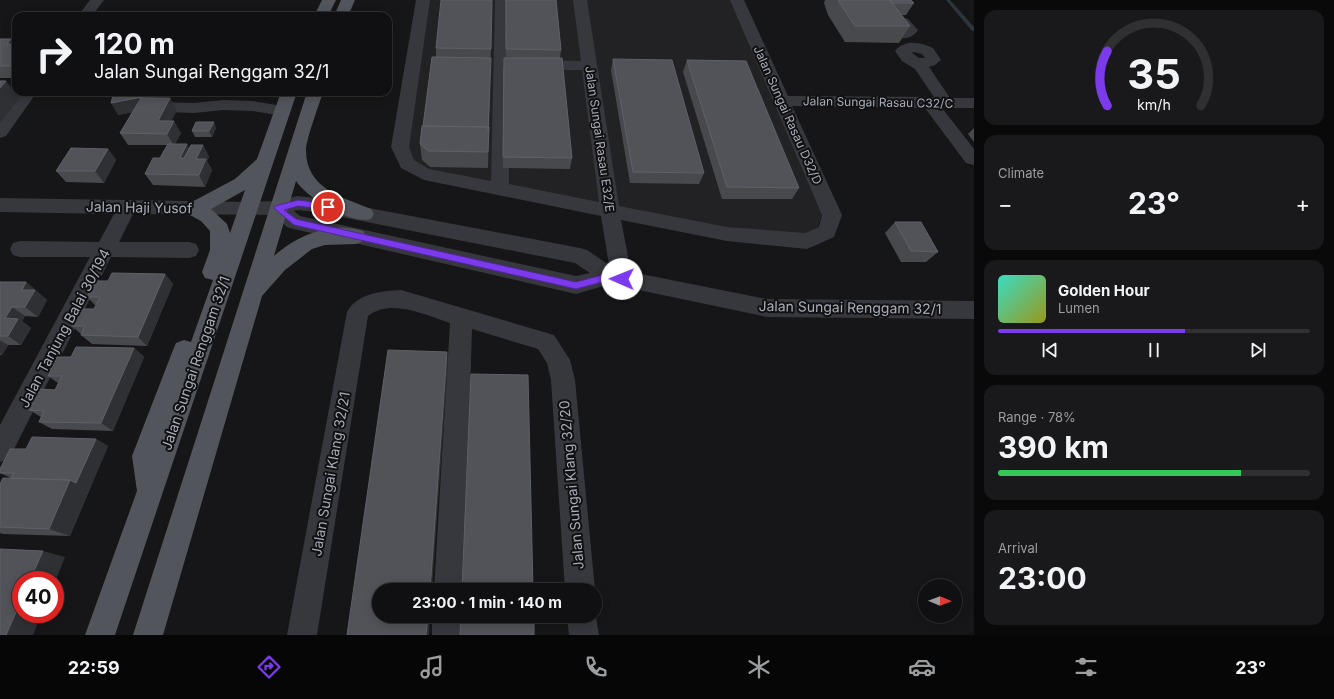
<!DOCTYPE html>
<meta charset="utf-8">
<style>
:root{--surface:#101012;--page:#19191b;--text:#f1f3f6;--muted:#9c9d9f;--line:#303032;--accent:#7c3aed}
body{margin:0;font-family:Inter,sans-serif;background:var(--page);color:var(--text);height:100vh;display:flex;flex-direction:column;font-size:15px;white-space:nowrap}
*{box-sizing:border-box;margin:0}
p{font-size:13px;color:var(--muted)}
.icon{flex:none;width:22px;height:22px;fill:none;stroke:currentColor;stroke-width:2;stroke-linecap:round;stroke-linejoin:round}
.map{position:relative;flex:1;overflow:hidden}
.sheet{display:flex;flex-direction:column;gap:10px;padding:10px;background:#09090a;width:360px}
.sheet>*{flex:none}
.banner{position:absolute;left:12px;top:12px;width:380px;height:84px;border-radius:12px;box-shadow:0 2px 10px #0003,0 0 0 1px var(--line);background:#101012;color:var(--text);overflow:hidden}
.needle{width:26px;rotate:91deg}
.buttons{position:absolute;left:918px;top:579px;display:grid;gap:8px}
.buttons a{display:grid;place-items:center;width:44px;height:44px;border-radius:50%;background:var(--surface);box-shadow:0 2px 10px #0003,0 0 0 1px var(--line);font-size:20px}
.speed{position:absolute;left:12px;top:571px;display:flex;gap:8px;font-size:20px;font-weight:700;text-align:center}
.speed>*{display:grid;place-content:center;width:52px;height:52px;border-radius:50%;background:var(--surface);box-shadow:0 2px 10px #0003,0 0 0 1px var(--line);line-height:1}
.speed .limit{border:6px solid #d22;background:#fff;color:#111}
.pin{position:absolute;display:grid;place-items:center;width:34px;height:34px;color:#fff;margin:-17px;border:2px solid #fff;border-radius:50%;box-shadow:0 1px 4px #0007}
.me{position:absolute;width:44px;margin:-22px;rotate:271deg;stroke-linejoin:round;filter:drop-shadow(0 0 3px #0008)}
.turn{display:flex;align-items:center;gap:14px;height:84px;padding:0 16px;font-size:18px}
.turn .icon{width:52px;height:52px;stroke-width:2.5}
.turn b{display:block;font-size:28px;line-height:34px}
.big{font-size:30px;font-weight:700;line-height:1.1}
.sheet .card{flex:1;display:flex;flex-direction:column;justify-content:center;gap:6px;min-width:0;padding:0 14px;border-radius:12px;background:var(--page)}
.sheet .dial{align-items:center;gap:0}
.dial svg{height:104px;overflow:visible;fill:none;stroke:var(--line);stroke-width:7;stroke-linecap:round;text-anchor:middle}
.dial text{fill:var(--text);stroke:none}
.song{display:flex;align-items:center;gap:12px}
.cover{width:48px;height:48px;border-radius:6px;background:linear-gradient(135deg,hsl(170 70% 55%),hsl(60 70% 35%))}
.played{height:4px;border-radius:2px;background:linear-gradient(90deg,var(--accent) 60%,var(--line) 60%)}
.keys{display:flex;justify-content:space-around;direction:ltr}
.heat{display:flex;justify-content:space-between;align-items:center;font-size:22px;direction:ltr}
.charge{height:6px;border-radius:3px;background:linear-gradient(90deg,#34c759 78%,var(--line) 0)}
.trip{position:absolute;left:372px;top:583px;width:230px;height:40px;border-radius:20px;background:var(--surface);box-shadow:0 2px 10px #0003,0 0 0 1px var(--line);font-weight:700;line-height:40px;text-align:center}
.tab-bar{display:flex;height:64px;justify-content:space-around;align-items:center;background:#060607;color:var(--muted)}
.tab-bar .icon{width:28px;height:28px}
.tab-bar .active{color:var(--accent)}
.tab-bar b{font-size:18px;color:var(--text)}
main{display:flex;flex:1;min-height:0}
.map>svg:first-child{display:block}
</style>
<main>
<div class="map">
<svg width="974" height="635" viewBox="0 0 974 635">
<rect width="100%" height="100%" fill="#161618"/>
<path fill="#222225" d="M428,0H732L823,211L818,227L804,234L734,229L430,171L413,162L406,144Z"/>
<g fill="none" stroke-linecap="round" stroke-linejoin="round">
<path fill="#2c353c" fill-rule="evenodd" d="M946,0H950L974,27V31H972Z"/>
<path fill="#37383d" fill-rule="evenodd" d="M90,0H104L92,16H78Z
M416,0H430L409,147L414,160L429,169L491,181L495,0H509V184L599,202L582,70H533L528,68L525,65L528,62L533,60L581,61L573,0H587L619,206L727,227L805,233L819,227L822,215L730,0H744L788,96L934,97L915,69L902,61L895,51C904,39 921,42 933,48L941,60L935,65L929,67L950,98H974V108H942L974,149V165L966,163L925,108L792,106L842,215L834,237L807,249L727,241L621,220L631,272L767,299L974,301V319L767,317L610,284L576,294L294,229L287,227L274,215L133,214L119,242H189L196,244L199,250L196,256L189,258L111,257L9,459L0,462V425L90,257H20L13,255L10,249L13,243L20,241L99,242L114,214L0,212V198L249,202L278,201L297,196L316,198L580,248L587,250L609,265L601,216L424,180L401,168L391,147ZM913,52L922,54L925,58H919L912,53ZM297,210L316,212L575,263L590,273L576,276L300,216L294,211Z
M891,15L908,19L918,30C911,41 898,39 887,36L885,33L887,30L903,29C895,22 887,25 878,23L876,20L878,17Z
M21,92H37L6,136L0,138V120Z
M223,100L253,101L288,107L290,111L288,115L282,116L253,111L223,110L194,113L162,112L156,111L154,107L156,103L162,102L194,103Z
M401,290L554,335L570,360L575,380L595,590H565L551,380L547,363L538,349L472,329L464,590H434L450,323C425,315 391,298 368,316L317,635H287L347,312C357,293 382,291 401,290Z
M595,611L599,635H569L567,616H595Z
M432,616H462V635H432Z"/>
<path fill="#53555c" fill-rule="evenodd" d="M322,0H336L328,16H314Z
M341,0H355L348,16H334Z
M281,92H297L115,635H85L137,491L132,456L173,350L176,343L184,340L191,342L213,280L205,278L202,272L210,250V231L201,221L188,214L185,209L188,204L235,179L257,159ZM245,190L230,233L227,224L211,209Z
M307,92H323C319,105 307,137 306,149C305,188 341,197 371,209L374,214L371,219C351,225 307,198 296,181L274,256C297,235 332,221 363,231L366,236L363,241L356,244L325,245L312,249L285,270L262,296L163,635H133Z"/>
</g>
<path fill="#47494d" d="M492,0L488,168L430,167L422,160L420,144L436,57V48Z
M505,0H556L561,50L560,58L572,158L570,169L503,168V69L506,58Z
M825,0H911L914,3L906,15H901L910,26L899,43L845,42L828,15L824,3Z
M0,39L16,44V78H0Z
M613,59L704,173L699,184L630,183L611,70Z
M687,60L799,188L792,199H722L683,72Z
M114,92H152L155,98H170L177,110L171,121L181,133L175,144L189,149L203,145L209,157L207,161L212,170L205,187L153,185L145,174L160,158L167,145H128L120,133L133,112L118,115Z
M216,128L212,137H195L192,131Z
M974,128V142L968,134Z
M108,149L116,160L104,183L66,182L56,171Z
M895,222L938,252L926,262H901L885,233Z
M165,274L173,284L147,346L92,344L81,335V334L72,326L94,309L96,306L87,297L108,281Z
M0,282H26L47,300L38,317L25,316L22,321L31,328L21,345H8L2,355H0Z
M134,348L144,357L113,431L52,429L39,422L41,417L29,410L55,390L58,383L48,376L71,357Z
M96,439L108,446L70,536L3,534L0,533V484L11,478L0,473V469L26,449Z"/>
<path fill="#2f3033" d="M11,39L16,45L7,44Z
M16,62V70L13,66Z
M491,69L488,168V152Z
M6,81L20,98L0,123V88Z
M149,92H152L157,100L155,108L118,115L111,103Z
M170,98L177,110L165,133L158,121Z
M174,121L181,133L174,146L167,134Z
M214,122L216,128L212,137L209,131Z
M187,144L193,156L187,170L180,158Z
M203,145L209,157L207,161L212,170L205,187L199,175L196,159Z
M108,149L116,160L104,183L95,171Z
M165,274L173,284L147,346L138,337Z
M26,282L47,300L38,317L25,307L22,290Z
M12,307L25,316L22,321L31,328L21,345L8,336L5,318Z
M0,340L8,345L2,355L0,353Z
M134,348L144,357L113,431L101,423Z
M447,352L448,361L432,590H430Z
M96,439L108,446L70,536L49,529L70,480Z
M43,551L65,557L55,582V580H30Z
M21,601V614H41L33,635H6Z
M428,616H430L429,635H426Z"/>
<path fill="#525359" stroke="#5f6168" d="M441,0H492L491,49L436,48Z
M506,0H556L561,50L506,49Z
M838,0H890L910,26H855Z
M890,0H911L914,3H892Z
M0,39H11L7,44H16V62L13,66H0Z
M432,57L491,58L488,132L489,127L423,126Z
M504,58H562L572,158L503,157Z
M613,59L672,60L704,173L633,172Z
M687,60L746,61L799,188L727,187Z
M0,81H6L0,88Z
M114,92H149L148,96L111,103Z
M141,98H170L158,121H174L167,134L120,133Z
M196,122H214L209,131H192Z
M422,126L489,127L488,152L429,151L420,144Z
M168,144H187L180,158H184L191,145H203L196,159H206L199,175L145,174L153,158H160Z
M71,148L108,149L95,171H56Z
M895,222H921L938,252L911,251Z
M112,273L165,274L138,337L81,335L85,326H72L80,309H94L100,297H87L95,281H108Z
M0,282H26L22,290H35L25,307H12L5,318L18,319L8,336H0Z
M76,347L134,348L101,423L39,422L44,411L29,410L40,389L55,390L62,376H48L57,357H71Z
M388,350L447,352L430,590H379V616H428L426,635H347Z
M471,374L528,375L533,590H462Z
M32,437L96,439L76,483L70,480L11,478L14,473H0V469L10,449H26Z
M3,478L70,480L49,529L0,527V484Z
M0,549L43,551L30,580H21V601L6,635H0Z
M461,616H534V635H460Z"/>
<path fill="#7c3aed" stroke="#51269a" d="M298,200L328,204L332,207L328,210L298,206L284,210L296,219L576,282L610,273L625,276L626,279L622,282L610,280L576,289L294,225L274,208L275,206Z"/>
<g text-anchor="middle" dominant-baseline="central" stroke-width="4" stroke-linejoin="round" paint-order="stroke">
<g font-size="12" fill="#a8adb8" stroke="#111113">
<text transform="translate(878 102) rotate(1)">Jalan Sungai Rasau C32/C</text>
<text transform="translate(788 115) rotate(66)">Jalan Sungai Rasau D32/D</text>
<text transform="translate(600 139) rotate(82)">Jalan Sungai Rasau E32/E</text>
</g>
<g font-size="14" fill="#a8adb8" stroke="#111113">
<text transform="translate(139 207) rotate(1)">Jalan Haji Yusof</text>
<text transform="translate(850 307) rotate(1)">Jalan Sungai Renggam 32/1</text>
<text transform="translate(64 328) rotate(-62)">Jalan Tanjung Balai 30/194</text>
<text transform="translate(195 363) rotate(-71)">Jalan Sungai Renggam 32/1</text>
<text transform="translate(330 474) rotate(-80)">Jalan Sungai Klang 32/21</text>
<text transform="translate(571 485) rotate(-95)">Jalan Sungai Klang 32/20</text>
</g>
</g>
</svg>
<div class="buttons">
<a><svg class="needle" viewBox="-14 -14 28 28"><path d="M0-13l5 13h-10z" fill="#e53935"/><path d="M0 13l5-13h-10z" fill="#9c9d9f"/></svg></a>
</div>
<div class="speed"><div class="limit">40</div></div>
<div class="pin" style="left:328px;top:207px;background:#d93025"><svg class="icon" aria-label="arrive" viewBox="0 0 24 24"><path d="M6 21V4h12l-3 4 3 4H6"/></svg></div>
<svg class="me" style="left:622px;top:279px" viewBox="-20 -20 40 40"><circle r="19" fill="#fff"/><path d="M0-13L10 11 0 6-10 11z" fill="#7c3aed"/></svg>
<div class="trip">23:00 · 1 min · 140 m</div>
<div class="banner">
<div class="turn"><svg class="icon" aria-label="right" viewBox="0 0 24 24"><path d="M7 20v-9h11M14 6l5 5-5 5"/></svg><div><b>120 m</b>Jalan Sungai Renggam 32/1</div></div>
</div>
</div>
<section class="sheet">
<div class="card dial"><svg viewBox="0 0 100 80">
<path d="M14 69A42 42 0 1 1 86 69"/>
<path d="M14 69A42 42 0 0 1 14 27" stroke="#7c3aed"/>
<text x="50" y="56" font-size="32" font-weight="700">35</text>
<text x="50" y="72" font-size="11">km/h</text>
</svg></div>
<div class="card"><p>Climate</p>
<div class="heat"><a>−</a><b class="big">23°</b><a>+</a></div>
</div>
<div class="card">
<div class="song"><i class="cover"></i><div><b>Golden Hour</b><p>Lumen</p></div></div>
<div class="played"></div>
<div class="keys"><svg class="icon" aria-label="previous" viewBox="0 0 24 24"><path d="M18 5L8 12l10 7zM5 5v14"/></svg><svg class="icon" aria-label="pause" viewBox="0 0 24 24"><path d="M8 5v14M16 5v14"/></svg><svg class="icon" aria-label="next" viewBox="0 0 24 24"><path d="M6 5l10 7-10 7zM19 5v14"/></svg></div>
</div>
<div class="card"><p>Range · 78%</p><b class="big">390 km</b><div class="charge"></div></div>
<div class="card"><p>Arrival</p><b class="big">23:00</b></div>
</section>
</main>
<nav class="tab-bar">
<b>22:59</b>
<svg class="icon active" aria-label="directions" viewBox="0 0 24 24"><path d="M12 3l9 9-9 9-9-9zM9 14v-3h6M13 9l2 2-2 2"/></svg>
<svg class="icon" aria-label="music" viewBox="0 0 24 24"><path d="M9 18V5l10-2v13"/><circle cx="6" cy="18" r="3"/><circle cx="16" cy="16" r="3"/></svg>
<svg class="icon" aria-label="phone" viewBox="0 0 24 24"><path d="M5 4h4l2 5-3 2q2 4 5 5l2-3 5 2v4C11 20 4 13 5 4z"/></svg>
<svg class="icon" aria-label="climate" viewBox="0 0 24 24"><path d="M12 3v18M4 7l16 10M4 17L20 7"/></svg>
<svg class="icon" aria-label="car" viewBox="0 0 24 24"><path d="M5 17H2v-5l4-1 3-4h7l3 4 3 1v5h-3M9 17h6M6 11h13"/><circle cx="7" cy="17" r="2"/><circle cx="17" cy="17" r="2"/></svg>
<svg class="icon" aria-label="filters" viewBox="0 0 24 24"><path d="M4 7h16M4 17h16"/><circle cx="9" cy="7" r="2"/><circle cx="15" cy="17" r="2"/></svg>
<b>23°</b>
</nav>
